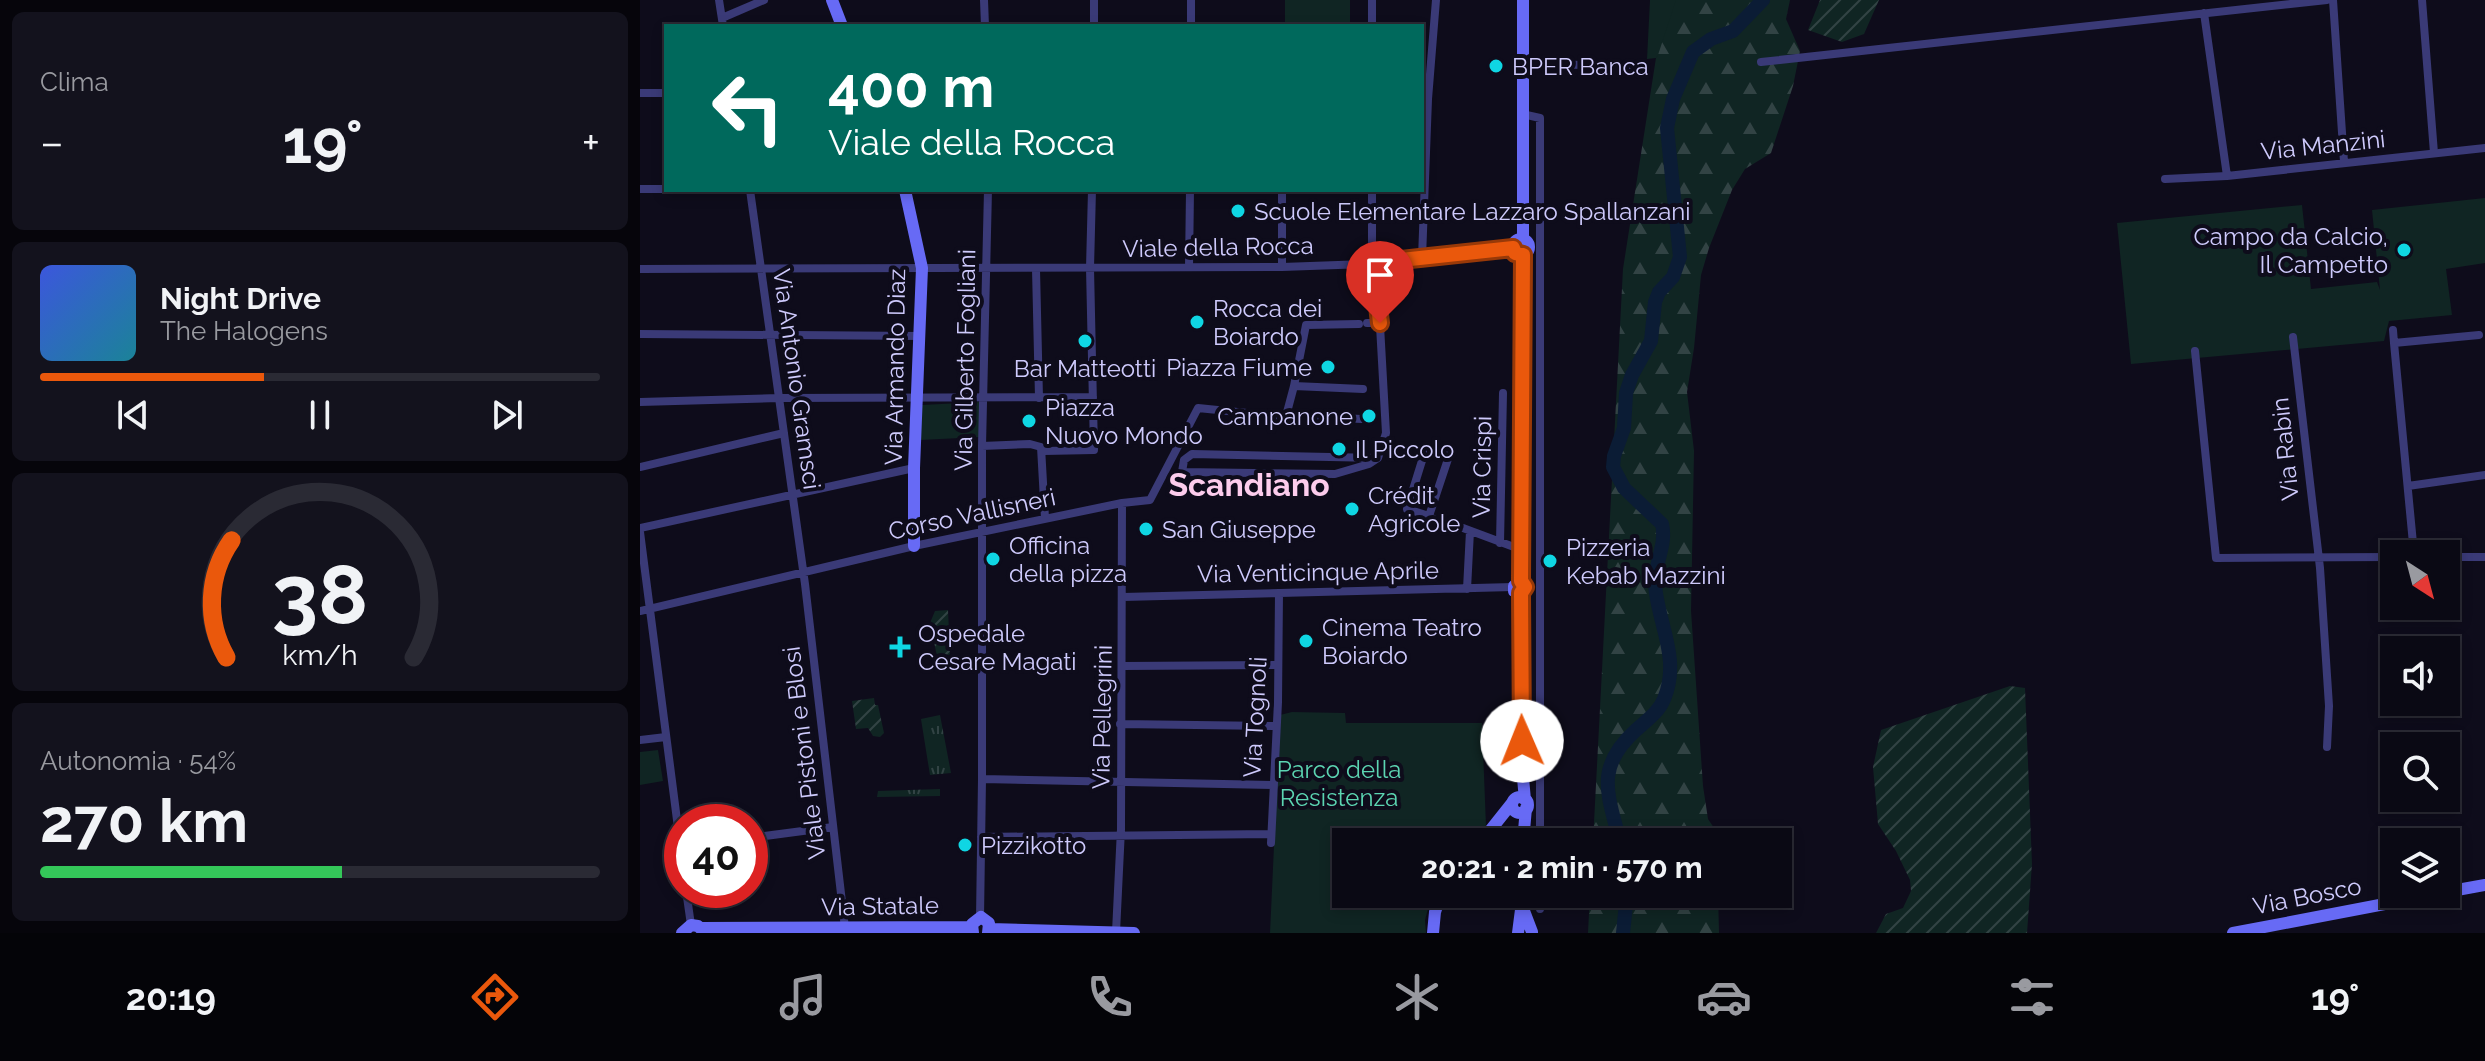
<!DOCTYPE html>
<html lang="it">
<meta charset="utf-8">
<style>
:root{--surface:#0a0914;--page:#13121d;--text:#f1f3f6;--muted:#999aa0;--line:#2a2a34;--accent:#ea580c}
body{margin:0;font-family:Raleway,sans-serif;background:var(--page);color:var(--text);height:100vh;display:flex;flex-direction:column;font-size:30px;white-space:nowrap}
*{box-sizing:border-box;margin:0}
p{font-size:26px;color:var(--muted)}
.icon{flex:none;width:44px;height:44px;fill:none;stroke:currentColor;stroke-width:2;stroke-linecap:round;stroke-linejoin:round}
.map{position:relative;flex:1;overflow:hidden}
.side{display:flex;flex-direction:column;gap:12px;padding:12px;background:#06050b;width:640px}
.side>*{flex:none}
.guide{position:absolute;left:24px;top:24px;width:760px;height:168px;border-radius:0px;box-shadow:0 4px 12px #0003,0 0 0 2px var(--line);background:#00695c;color:#fff;overflow:hidden}
.needle{width:52px;rotate:144deg}
.fabs{position:absolute;left:1740px;top:540px;display:grid;gap:16px}
.fabs a{display:grid;place-items:center;width:80px;height:80px;border-radius:0px;background:var(--surface);box-shadow:0 4px 12px #0003,0 0 0 2px var(--line);font-size:40px}
.speed{position:absolute;left:24px;top:804px;display:flex;gap:16px;font-size:40px;font-weight:700;text-align:center}
.speed>*{display:grid;place-content:center;width:104px;height:104px;border-radius:50%;background:var(--surface);box-shadow:0 4px 12px #0003,0 0 0 2px var(--line);line-height:1}
.speed .limit{border:12px solid #d22;background:#fff;color:#111}
.pin{position:absolute;display:grid;place-items:center;width:68px;height:68px;color:#fff;margin:-82px -34px;border-radius:50% 50% 50% 0;rotate:-45deg;box-shadow:0 0 8px #0007}
.pin .icon{rotate:45deg}
.me{position:absolute;width:88px;margin:-44px;rotate:359deg;stroke-linejoin:round;filter:drop-shadow(0 0 6px #0008)}
.turn{display:flex;align-items:center;gap:28px;height:168px;padding:0 32px;font-size:36px}
.turn .icon{width:104px;height:104px;stroke-width:2.5}
.turn b{display:block;font-size:56px;line-height:68px}
.big{font-size:60px;font-weight:700;line-height:1.1}
.side .widget{flex:1;display:flex;flex-direction:column;justify-content:center;gap:12px;min-width:0;padding:0 28px;border-radius:12px;background:var(--page)}
.side .dial{align-items:center;gap:0}
.dial svg{height:208px;overflow:visible;fill:none;stroke:var(--line);stroke-width:7;stroke-linecap:round;text-anchor:middle}
.dial text{fill:var(--text);stroke:none}
.song{display:flex;align-items:center;gap:24px}
.cover{width:96px;height:96px;border-radius:12px;background:linear-gradient(135deg,hsl(230 70% 55%),hsl(190 70% 35%))}
.played{height:8px;border-radius:4px;background:linear-gradient(90deg,var(--accent) 40%,var(--line) 40%)}
.keys{display:flex;justify-content:space-around;direction:ltr}
.heat{display:flex;justify-content:space-between;align-items:center;font-size:44px;direction:ltr}
.charge{height:12px;border-radius:6px;background:linear-gradient(90deg,#34c759 54%,var(--line) 0)}
.trip{position:absolute;left:692px;top:828px;width:460px;height:80px;border-radius:0px;background:var(--surface);box-shadow:0 4px 12px #0003,0 0 0 2px var(--line);font-weight:700;line-height:80px;text-align:center}
.dock{display:flex;height:128px;justify-content:space-around;align-items:center;background:#040408;color:var(--muted)}
.dock .icon{width:56px;height:56px}
.dock .active{color:var(--accent)}
.dock b{font-size:36px;color:var(--text)}
main{display:flex;flex:1;min-height:0}
.map>svg:first-child{display:block}
</style>
<main>
<section class="side">
<div class="widget"><p>Clima</p>
<div class="heat"><a>−</a><b class="big">19°</b><a>+</a></div>
</div>
<div class="widget">
<div class="song"><i class="cover"></i><div><b>Night Drive</b><p>The Halogens</p></div></div>
<div class="played"></div>
<div class="keys"><svg class="icon" aria-label="previous" viewBox="0 0 24 24"><path d="M18 5L8 12l10 7zM5 5v14"/></svg><svg class="icon" aria-label="pause" viewBox="0 0 24 24"><path d="M8 5v14M16 5v14"/></svg><svg class="icon" aria-label="next" viewBox="0 0 24 24"><path d="M6 5l10 7-10 7zM19 5v14"/></svg></div>
</div>
<div class="widget dial"><svg viewBox="0 0 100 80">
<path d="M14 69A42 42 0 1 1 86 69"/>
<path d="M14 69A42 42 0 0 1 16 24" stroke="#ea580c"/>
<text x="50" y="56" font-size="32" font-weight="700">38</text>
<text x="50" y="72" font-size="11">km/h</text>
</svg></div>
<div class="widget"><p>Autonomia · 54%</p><b class="big">270 km</b><div class="charge"></div></div>
</section>
<div class="map">
<svg width="1845" height="933" viewBox="0 0 1845 933">
<defs>
<pattern id="grass-tufts" width="24" height="20" patternUnits="userSpaceOnUse" patternTransform="scale(2)"><rect width="24" height="20" fill="#102523"/><path d="M3 7l-1-3M5 7V3M7 7l1-3M15 17l-1-3M17 17v-4M19 17l1-3" fill="none" stroke="#324344"/></pattern>
<pattern id="forest-firs" width="22" height="20" patternUnits="userSpaceOnUse" patternTransform="scale(2)"><rect width="22" height="20" fill="#102523"/><path d="M5 1l3.5 6h-7zM16 11l3.5 6h-7z" fill="#324344"/></pattern>
<pattern id="garden-furrows" width="10" height="10" patternUnits="userSpaceOnUse" patternTransform="scale(2)"><rect width="10" height="10" fill="#102523"/><path d="M-1 1l2-2M0 10L10 0M9 11l2-2" fill="none" stroke="#324344"/></pattern>
</defs>
<rect width="100%" height="100%" fill="#0e0c1b"/>
<path fill="url(#grass-tufts)" d="M300,715L311,773L290,775L281,719Z
M300,789V796L237,797L238,791Z"/>
<path fill="url(#forest-firs)" d="M1035,0H1150L1146,19L1160,51L1153,86L1131,153L1105,169L1092,190L1069,248L1061,275L1054,348L1047,392L1054,451L1051,611L1063,786L1068,819L1076,831V842H953L983,269L1016,58Z
M950,894H1078L1079,933H948Z"/>
<path fill="#102523" d="M645,0H710V26H645Z
M1010,0H1036L1018,55L1016,58L1007,59Z
M1845,198V263L1806,269L1812,315L1749,321L1744,341L1491,364L1477,223L1662,205L1671,289L1737,282L1740,290L1732,210Z
M340,402L341,437L280,440L282,405Z
M652,712L705,713L706,723H842L846,826L831,842H706V894H792L785,920L786,933H630L640,715Z
M18,750L23,781L0,785V752Z"/>
<path fill="url(#garden-furrows)" d="M1180,0H1239L1224,34L1202,42L1168,30Z
M308,610L310,655L297,656L290,623L295,611Z
M1370,686L1385,688L1392,864L1387,933H1236L1246,914L1263,908L1271,891L1270,880L1256,851L1238,824L1233,767L1241,730Z
M234,698L235,705H238L244,733L240,737L233,736L228,728L216,729L212,701Z"/>
<g fill="none" stroke-linecap="round" stroke-linejoin="round">
<path stroke="#0b1c35" stroke-width="14" d="M980,842C968,794 954,768 996,730C1006,721 1019,712 1024,699C1041,659 1018,624 1015,585C1014,564 1027,545 1022,524L984,488L973,467L974,456L984,428L986,393L992,375L1011,341L1015,302L1019,292L1033,277L1040,257L1027,128L1033,99L1053,52L1071,39L1093,31L1123,0
M983,933L987,894"/>
<path stroke="#2b283d" stroke-width="8" stroke-dasharray="8 4" stroke-linecap="butt" d="M722,419H732"/>
<path stroke="#3a3a77" stroke-width="8" d="M79,0L83,26
M344,0L345,26
M454,0V26
M551,0V26
M1693,0L1704,162
M1782,0L1794,153
M1564,13L1587,176
M82,18L124,0
M732,26V0
M1121,62L1687,0
M883,63L971,66L1004,64
M0,93H26
M882,114L900,118V842
M1525,179L1587,176L1845,148
M0,189H26
M110,190L165,584L205,928
M251,190H254
M732,190V254L738,290L746,433L738,458
M782,258L788,99L796,0
M549,267L550,190
M642,267V190
M0,269L642,267L726,264L873,248
M396,269L399,398
M727,323H740
M719,324L666,325L654,386L723,389
M1753,330L1754,343
M0,334L281,336
M1653,337L1680,568L1689,706L1687,747
M1555,351L1576,558L1754,557
M0,402L139,398L453,397
M646,416L654,386
M342,446L390,444L401,447L405,518
M404,451L454,450L450,268L452,190
M552,454L738,458L729,464L695,474L542,472L544,460Z
M0,467L144,433
M1768,486L1845,475
M789,516L809,456L785,451L767,509L789,516L801,524L823,528L882,550
M0,528L274,468
M0,532L42,859
M860,543L863,393
M1774,554L1754,343L1839,335
M1806,557H1845
M827,589L830,531
M483,597L873,587
M0,611L274,546L482,503L510,500L558,408L627,415L722,419
M483,666L638,665
M480,724L636,726
M0,740L26,737
M342,779L632,785
M341,837L631,834
M110,838L193,827
M631,843L638,702L639,593
M46,890L51,925
M900,894V909
M340,918L342,779V446L348,190
M476,932L481,829L482,503"/>
<path stroke="#676af5" stroke-width="12" d="M192,0L202,26
M883,0V239
M265,190L282,268L274,468V546
M873 247a8 8 0 1 1 16 0a8 8 0 1 1-16 0Z
M881,581L874,586V591L879,593L885,587L881,581L883,255
M881,593L882,767L885,800
M872 805a8 8 0 1 1 16 0a8 8 0 1 1-16 0Z
M841,842L872,803
M883,842L886,808
M1806,892L1845,885
M884,911L892,932
M61,928L331,927
M350,929L494,933
M42,933L51,925L58,926L64,932
M333,933L332,924L341,917L349,923L348,933
M793,933L795,912L801,894
M878,933L883,894
M1593,933L1797,894"/>
</g>
<g fill="none" stroke-linecap="round" stroke-linejoin="round">
<defs>
<path id="route" d="M740,323L733,263L873,248L875,253L883,255L881,581L885,587L881,593L882,741"/>
</defs>
<use href="#route" stroke="#983908" stroke-width="20"/>
<use href="#route" stroke="#ea580c" stroke-width="14"/>
</g>
<g fill="#0fd6e3" stroke="#0e0c1b" stroke-width="3">
<circle cx="856" cy="66" r="8"/>
<circle cx="598" cy="211" r="8"/>
<circle cx="1764" cy="250" r="8"/>
<circle cx="557" cy="322" r="8"/>
<circle cx="445" cy="341" r="8"/>
<circle cx="688" cy="367" r="8"/>
<circle cx="729" cy="416" r="8"/>
<circle cx="389" cy="421" r="8"/>
<circle cx="699" cy="449" r="8"/>
<circle cx="712" cy="509" r="8"/>
<circle cx="506" cy="529" r="8"/>
<circle cx="353" cy="559" r="8"/>
<circle cx="910" cy="561" r="8"/>
<circle cx="666" cy="641" r="8"/>
<path d="M256 635h8v8h8v8h-8v8h-8v-8h-8v-8h8z"/>
<circle cx="325" cy="845" r="8"/>
</g>
<g text-anchor="middle" dominant-baseline="central" stroke-width="8" stroke-linejoin="round" paint-order="stroke">
<g font-size="24" fill="#cecafc" stroke="#0e0c1b" text-anchor="start">
<text x="872" y="66">BPER Banca</text>
<text x="614" y="211">Scuole Elementare Lazzaro Spallanzani</text>
<text x="1748" y="236" text-anchor="end">Campo da Calcio,<tspan x="1748" dy="28">Il Campetto</tspan></text>
<text x="573" y="308">Rocca dei<tspan x="573" dy="28">Boiardo</tspan></text>
<text x="672" y="367" text-anchor="end">Piazza Fiume</text>
<text x="445" y="368" text-anchor="middle">Bar Matteotti</text>
<text x="405" y="407">Piazza<tspan x="405" dy="28">Nuovo Mondo</tspan></text>
<text x="713" y="416" text-anchor="end">Campanone</text>
<text x="715" y="449">Il Piccolo</text>
<text x="728" y="495">Crédit<tspan x="728" dy="28">Agricole</tspan></text>
<text x="522" y="529">San Giuseppe</text>
<text x="369" y="545">Officina<tspan x="369" dy="28">della pizza</tspan></text>
<text x="926" y="547">Pizzeria<tspan x="926" dy="28">Kebab Mazzini</tspan></text>
<text x="682" y="627">Cinema Teatro<tspan x="682" dy="28">Boiardo</tspan></text>
<text x="278" y="633">Ospedale<tspan x="278" dy="28">Cesare Magati</tspan></text>
<text x="341" y="845">Pizzikotto</text>
</g>
<g font-size="24" fill="#cecafc" stroke="#0e0c1b">
<text transform="translate(1683 145) rotate(-6)">Via Manzini</text>
<text transform="translate(578 247) rotate(-1)">Viale della Rocca</text>
<text transform="translate(325 360) rotate(-89)">Via Gilberto Fogliani</text>
<text transform="translate(255 367) rotate(-89)">Via Armando Diaz</text>
<text transform="translate(157 379) rotate(82)">Via Antonio Gramsci</text>
<text transform="translate(1645 449) rotate(-96)">Via Rabin</text>
<text transform="translate(842 467) rotate(-89)">Via Crispi</text>
<text transform="translate(332 514) rotate(-12)">Corso Vallisneri</text>
<text transform="translate(678 572) rotate(-1)">Via Venticinque Aprile</text>
<text transform="translate(462 717) rotate(-89)">Via Pellegrini</text>
<text transform="translate(615 717) rotate(-87)">Via Tognoli</text>
<text transform="translate(164 753) rotate(-97)">Viale Pistoni e Blosi</text>
<text transform="translate(1667 896) rotate(-11)">Via Bosco</text>
<text transform="translate(240 906) rotate(-1)">Via Statale</text>
</g>
<g font-size="24" fill="#5cd5b2" stroke="#0e0c1b">
<text x="699" y="769">Parco della<tspan x="699" dy="28">Resistenza</tspan></text>
</g>
<g font-size="32" font-weight="bold" fill="#fcccec" stroke="#0e0c1b">
<text x="609" y="484">Scandiano</text>
</g>
</g>
</svg>
<div class="fabs">
<a><svg class="needle" viewBox="-14 -14 28 28"><path d="M0-13l5 13h-10z" fill="#e53935"/><path d="M0 13l5-13h-10z" fill="#999aa0"/></svg></a>
<a><svg class="icon" aria-label="sound" viewBox="0 0 24 24"><path d="M4 9h4l5-4v14l-5-4H4zM17 9q2 3 0 6"/></svg></a>
<a><svg class="icon" aria-label="search" viewBox="0 0 24 24"><circle cx="10" cy="10" r="6"/><path d="M15 15l6 6"/></svg></a>
<a><svg class="icon" aria-label="layers" viewBox="0 0 24 24"><path d="M12 4l9 5-9 5-9-5zM3 14l9 5 9-5"/></svg></a>
</div>
<div class="speed"><div class="limit">40</div></div>
<div class="pin" style="left:740px;top:323px;background:#d93025"><svg class="icon" aria-label="arrive" viewBox="0 0 24 24"><path d="M6 21V4h12l-3 4 3 4H6"/></svg></div>
<svg class="me" style="left:882px;top:741px" viewBox="-20 -20 40 40"><circle r="19" fill="#fff"/><path d="M0-13L10 11 0 6-10 11z" fill="#ea580c"/></svg>
<div class="trip">20:21 · 2 min · 570 m</div>
<div class="guide">
<div class="turn"><svg class="icon" aria-label="left" viewBox="0 0 24 24"><path d="M17 20v-9H6M10 6l-5 5 5 5"/></svg><div><b>400 m</b>Viale della Rocca</div></div>
</div>
</div>
</main>
<nav class="dock">
<b>20:19</b>
<svg class="icon active" aria-label="directions" viewBox="0 0 24 24"><path d="M12 3l9 9-9 9-9-9zM9 14v-3h6M13 9l2 2-2 2"/></svg>
<svg class="icon" aria-label="music" viewBox="0 0 24 24"><path d="M9 18V5l10-2v13"/><circle cx="6" cy="18" r="3"/><circle cx="16" cy="16" r="3"/></svg>
<svg class="icon" aria-label="phone" viewBox="0 0 24 24"><path d="M5 4h4l2 5-3 2q2 4 5 5l2-3 5 2v4C11 20 4 13 5 4z"/></svg>
<svg class="icon" aria-label="climate" viewBox="0 0 24 24"><path d="M12 3v18M4 7l16 10M4 17L20 7"/></svg>
<svg class="icon" aria-label="car" viewBox="0 0 24 24"><path d="M5 17H2v-5l4-1 3-4h7l3 4 3 1v5h-3M9 17h6M6 11h13"/><circle cx="7" cy="17" r="2"/><circle cx="17" cy="17" r="2"/></svg>
<svg class="icon" aria-label="filters" viewBox="0 0 24 24"><path d="M4 7h16M4 17h16"/><circle cx="9" cy="7" r="2"/><circle cx="15" cy="17" r="2"/></svg>
<b>19°</b>
</nav>
